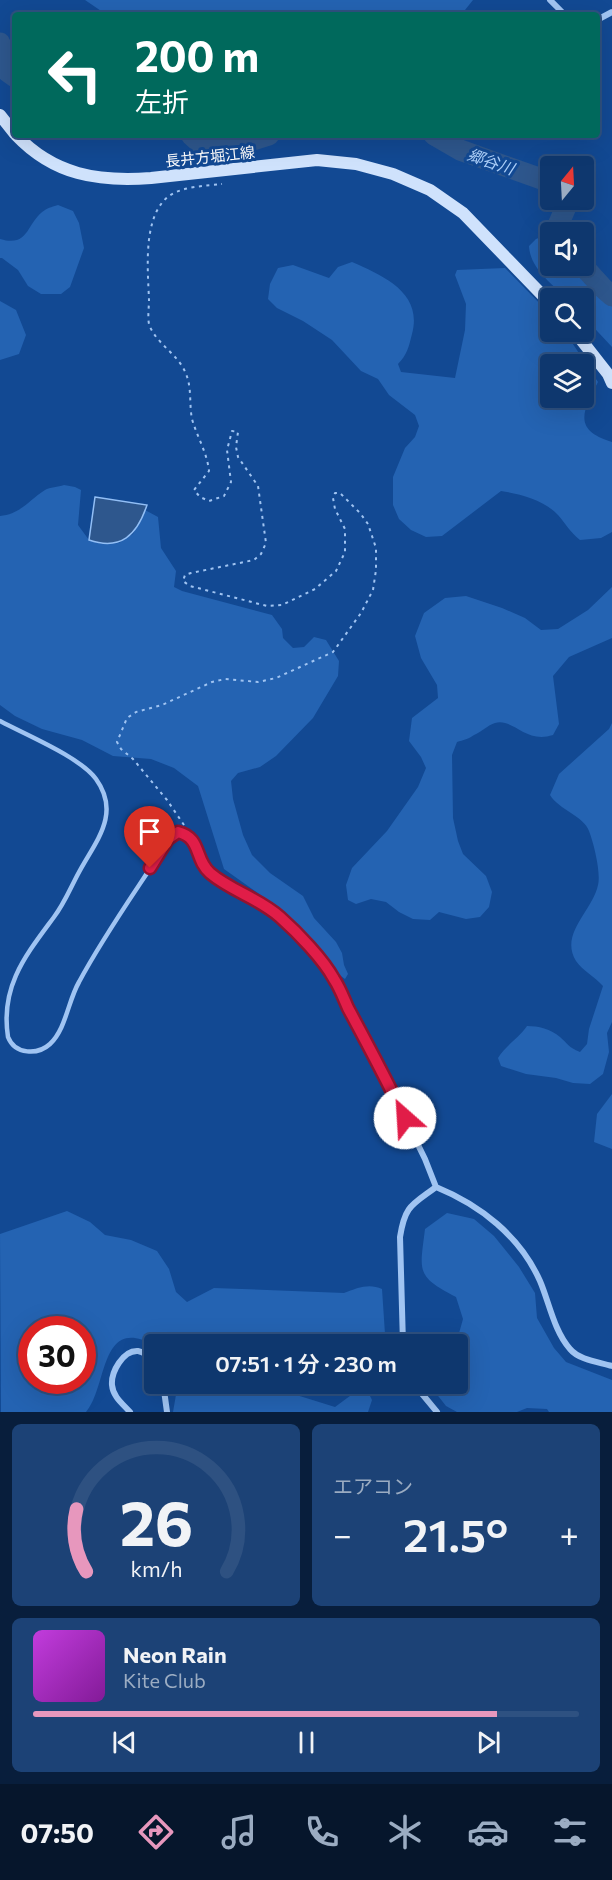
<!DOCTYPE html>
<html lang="ja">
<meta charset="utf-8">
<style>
:root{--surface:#0e376e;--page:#1c4276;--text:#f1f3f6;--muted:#9bacc2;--line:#2e5181;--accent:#e797bd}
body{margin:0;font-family:Commissioner,"Noto Sans JP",sans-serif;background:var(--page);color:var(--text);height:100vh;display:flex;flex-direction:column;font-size:22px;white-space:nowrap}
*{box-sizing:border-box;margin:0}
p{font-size:20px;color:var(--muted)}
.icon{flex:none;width:33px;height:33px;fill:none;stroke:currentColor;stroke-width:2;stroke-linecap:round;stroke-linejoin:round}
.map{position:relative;height:1412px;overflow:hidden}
.details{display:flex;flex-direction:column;gap:12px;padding:12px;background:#081e3c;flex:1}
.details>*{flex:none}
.hud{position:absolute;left:12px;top:12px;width:588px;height:126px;border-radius:6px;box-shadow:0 6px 24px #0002,0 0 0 2px var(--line);background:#00695c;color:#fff;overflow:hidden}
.needle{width:39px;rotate:18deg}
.tools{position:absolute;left:540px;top:156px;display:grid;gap:12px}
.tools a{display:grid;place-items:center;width:54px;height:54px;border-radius:6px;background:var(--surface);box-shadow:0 6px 24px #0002,0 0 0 2px var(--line);font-size:30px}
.speed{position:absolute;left:18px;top:1316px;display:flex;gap:12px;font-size:30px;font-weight:700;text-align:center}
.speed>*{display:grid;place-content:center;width:78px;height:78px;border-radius:50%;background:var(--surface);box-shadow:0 6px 24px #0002,0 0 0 2px var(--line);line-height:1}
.speed .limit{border:9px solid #d22;background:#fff;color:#111}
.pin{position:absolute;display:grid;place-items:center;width:51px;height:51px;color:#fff;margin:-62px -26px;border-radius:50% 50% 50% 0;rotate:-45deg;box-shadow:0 0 6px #0007}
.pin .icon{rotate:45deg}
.me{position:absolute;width:66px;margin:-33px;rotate:334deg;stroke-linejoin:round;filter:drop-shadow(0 0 4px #0008)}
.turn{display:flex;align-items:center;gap:21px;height:126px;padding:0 24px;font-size:27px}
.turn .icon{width:78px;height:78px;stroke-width:2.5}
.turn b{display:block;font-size:42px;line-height:51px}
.big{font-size:45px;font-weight:600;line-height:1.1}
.details .card{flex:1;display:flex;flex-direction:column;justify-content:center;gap:9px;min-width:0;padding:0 21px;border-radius:9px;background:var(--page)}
.details .dial{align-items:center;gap:0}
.dial svg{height:156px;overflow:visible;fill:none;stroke:var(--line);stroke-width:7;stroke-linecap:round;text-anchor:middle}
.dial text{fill:var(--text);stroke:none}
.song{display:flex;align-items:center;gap:18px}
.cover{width:72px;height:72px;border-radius:9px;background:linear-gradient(135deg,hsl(290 70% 55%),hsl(290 70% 35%))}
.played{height:6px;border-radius:3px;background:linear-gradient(90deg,var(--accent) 85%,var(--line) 85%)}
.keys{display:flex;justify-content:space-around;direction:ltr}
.heat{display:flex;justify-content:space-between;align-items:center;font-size:33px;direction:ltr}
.details .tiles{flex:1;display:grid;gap:12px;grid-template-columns:1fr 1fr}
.card:last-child{grid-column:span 2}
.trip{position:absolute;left:144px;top:1334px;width:324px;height:60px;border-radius:6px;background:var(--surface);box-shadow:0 6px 24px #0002,0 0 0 2px var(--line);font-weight:600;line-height:60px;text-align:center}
.dock{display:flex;height:96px;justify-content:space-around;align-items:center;background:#06162c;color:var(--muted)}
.dock .icon{width:42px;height:42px}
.dock .selected{color:var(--accent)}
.dock b{font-size:27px;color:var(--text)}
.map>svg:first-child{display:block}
</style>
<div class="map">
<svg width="612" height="1412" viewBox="0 0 612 1412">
<rect width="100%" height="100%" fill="#124993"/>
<path fill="#2463b2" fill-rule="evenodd" d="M85,0H473L461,15H107Z
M58,205L73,211L79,223L84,248L70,287L61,294H41L28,286L18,270L2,258H0V239C30,248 26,222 45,210C48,208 54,206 58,205Z
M546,235L550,237V266H579L612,299V347L584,317V298H566C551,283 530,268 529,246L536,239Z
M352,262C384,276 423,293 412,334C409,346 407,355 398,364L401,372L455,378L465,330L466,304L455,275L457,270L505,268L550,314V332H565L598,382C583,411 572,430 612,442V532L601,538L580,540C569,531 566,524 558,515C544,500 520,494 501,491L442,536L426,537L411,530L399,519L393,505V477L405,448L415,437L419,426L415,415L389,395L378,379L361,371L332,340L303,321L277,308L268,299L270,284L278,268L293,265L329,278L338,267ZM550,364H584V398H550Z
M0,301L16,310L26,335L19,354L0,360Z
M64,485L75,487L81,490L78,525L89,540L102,544L119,543L133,534L145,510L158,517L161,548L176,571L174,587L182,591L272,615L282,629L283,638L293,648L304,647L314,637L326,640L339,661L338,676L313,718L276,756L260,767L238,773L231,781L233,799L243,835L252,855L270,873L303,896L314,918L336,942L342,953L344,965L348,974L345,979L334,971L283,911L224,869L198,786L174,768L151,759L113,756L82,740L42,729L15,716L0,705V516C21,514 29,500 45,490C50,487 58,487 64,485Z
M612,587V638L569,657L553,676L559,724L553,735C525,744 514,718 495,723C488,725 481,732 474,735C469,739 463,740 457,742L452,755L453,818L458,841L463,854L486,876L492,892L489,907L480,917L466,919L439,912L430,920L413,919L399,912L386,902L371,899L356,904L348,900L346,885L352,868L387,831L418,787L426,768L421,757L409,741L412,718L438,698L437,685L421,658L415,636L424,613L445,598L466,596L502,608L525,618L541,630L558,629L588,610Z
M612,723V1022L607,1033L609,1052L603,1074L590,1084L573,1083L556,1078L526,1074L501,1066L498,1058C506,1045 518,1039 527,1026C538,1026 551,1029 560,1037C568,1044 568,1047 580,1052L587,1044L589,1029L603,986C595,977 582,970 576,961C559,934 593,910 598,885C601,873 594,844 589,831C584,816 559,810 550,795L559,774L609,729Z
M612,1094V1149L594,1142L597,1114Z
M67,1211L90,1222L105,1235L131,1240L157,1251L169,1269L176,1292L187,1302L214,1288L344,1293C357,1288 369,1283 382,1289L385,1334L369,1344L154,1345C99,1315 108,1387 86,1412H1L0,1234ZM32,1329H82V1380H32Z
M447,1213L474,1219L494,1236L519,1267L535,1293L537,1318L554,1348L566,1362L612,1380V1412H549L547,1409L527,1408L517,1412H457L446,1406L435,1392L439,1383H458V1372L461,1362L456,1344L463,1319L456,1297C415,1276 420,1271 425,1229Z
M178,1383H275L274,1388L335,1407L358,1390L368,1392L372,1400L368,1412H173Z"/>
<path fill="#2e578d" stroke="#92bff6" stroke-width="1.5" d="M95,497L147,505C137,535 121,551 89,540Z"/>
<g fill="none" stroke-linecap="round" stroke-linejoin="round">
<path stroke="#2e578d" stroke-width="21" d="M0,43L8,72L15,77
M191,135L201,144L253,140L269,135
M434,135L460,150L550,182
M555,232L569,200
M583,266L603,288L612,296"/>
<path stroke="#a0c4f2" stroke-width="2" stroke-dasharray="3 4.5" stroke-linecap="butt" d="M184,825L167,800L133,759L121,749L117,742L127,718L136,712L162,705L212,682L225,679L258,682L276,678L333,652L361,613L373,590L376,570V548L368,524L360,513L340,493H335L333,498L335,509L345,529V552L336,571L315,589L282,605L267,606L190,586L183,581L185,575L191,573L254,560L261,554L266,543L258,486L238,457L236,447L238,432L232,431L227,450L231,482L224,496L209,501L200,497L194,490L209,471C207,452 197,437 192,419C189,404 192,388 186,374C179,355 159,346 150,327C147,321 149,308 149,300C148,271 142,216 169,196C183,186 206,186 222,184"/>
<path stroke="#a0c4f2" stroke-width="4.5" d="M0,721C26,735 80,757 96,779C122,815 94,843 78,874C70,889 64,904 54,917C26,955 0,986 8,1037C15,1055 38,1055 50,1044C66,1029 68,1001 79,982C103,937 133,895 161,852"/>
<path stroke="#a0c4f2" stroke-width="6" d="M550,0L565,15
M597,20L612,12
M161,852C169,837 172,828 190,836L207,871L219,881L254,899L279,916L334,977L369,1045L425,1159L436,1187C480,1205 520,1236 540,1281C549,1302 554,1331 570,1349C579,1360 599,1362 612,1366
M403,1344L400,1237C405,1205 412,1205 436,1187
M163,1383L167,1412
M413,1383L437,1412
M130,1412C123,1404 113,1397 112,1385C111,1372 123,1350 138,1351C144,1352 150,1357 154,1361"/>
<path stroke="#cfe2fc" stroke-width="12" d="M0,115L15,134
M16,135C54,175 98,182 151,178L317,160L356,164L393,174L430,190L463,213L550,303
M575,332L608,374L612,383"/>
</g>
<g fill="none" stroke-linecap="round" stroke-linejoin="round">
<defs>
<path id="route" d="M150,868L168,839L178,832C202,838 194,859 210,873C231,891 259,898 280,917C298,933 323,959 334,979C340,988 344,999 348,1008C368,1045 387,1081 405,1118"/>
</defs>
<use href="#route" stroke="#92132f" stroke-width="15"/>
<use href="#route" stroke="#e11d48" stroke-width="10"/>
</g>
<g text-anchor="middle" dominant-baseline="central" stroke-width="6" stroke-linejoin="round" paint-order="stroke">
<g font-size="15" fill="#fff" stroke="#124993">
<text transform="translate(210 156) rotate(-6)">長井方堀江線</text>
</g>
<g font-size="16" font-style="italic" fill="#accff9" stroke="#124993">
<text transform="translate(491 161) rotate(19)">郷谷川</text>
</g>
</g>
</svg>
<div class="tools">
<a><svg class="needle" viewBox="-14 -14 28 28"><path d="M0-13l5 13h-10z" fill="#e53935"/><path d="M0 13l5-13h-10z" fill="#9bacc2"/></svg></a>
<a><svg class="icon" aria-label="sound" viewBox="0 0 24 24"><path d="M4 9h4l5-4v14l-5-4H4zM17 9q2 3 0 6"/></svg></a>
<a><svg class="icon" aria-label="search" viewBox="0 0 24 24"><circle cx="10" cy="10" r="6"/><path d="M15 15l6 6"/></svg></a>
<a><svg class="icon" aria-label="layers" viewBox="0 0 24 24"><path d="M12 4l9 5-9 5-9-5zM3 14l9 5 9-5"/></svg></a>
</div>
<div class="speed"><div class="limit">30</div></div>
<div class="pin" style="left:150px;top:868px;background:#d93025"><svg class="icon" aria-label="arrive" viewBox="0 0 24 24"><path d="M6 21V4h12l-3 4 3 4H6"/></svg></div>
<svg class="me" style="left:405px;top:1118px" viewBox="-20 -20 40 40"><circle r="19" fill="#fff"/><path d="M0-13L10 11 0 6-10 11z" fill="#e11d48"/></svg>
<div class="trip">07:51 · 1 分 · 230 m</div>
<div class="hud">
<div class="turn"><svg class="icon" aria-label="left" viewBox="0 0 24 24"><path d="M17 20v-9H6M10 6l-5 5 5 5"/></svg><div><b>200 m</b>左折</div></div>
</div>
</div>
<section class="details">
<div class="tiles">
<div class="card dial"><svg viewBox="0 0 100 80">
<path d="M14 69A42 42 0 1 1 86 69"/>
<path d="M14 69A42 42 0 0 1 9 37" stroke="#e797bd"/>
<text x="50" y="56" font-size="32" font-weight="700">26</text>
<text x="50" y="72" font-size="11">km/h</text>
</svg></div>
<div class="card"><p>エアコン</p>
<div class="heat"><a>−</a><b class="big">21.5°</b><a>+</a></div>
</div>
<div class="card">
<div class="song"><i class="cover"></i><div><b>Neon Rain</b><p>Kite Club</p></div></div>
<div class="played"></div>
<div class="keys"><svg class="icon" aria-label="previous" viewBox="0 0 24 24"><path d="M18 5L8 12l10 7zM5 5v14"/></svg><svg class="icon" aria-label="pause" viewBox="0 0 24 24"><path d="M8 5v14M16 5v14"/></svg><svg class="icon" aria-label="next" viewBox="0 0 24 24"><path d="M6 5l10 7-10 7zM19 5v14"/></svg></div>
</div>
</div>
</section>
<nav class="dock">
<b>07:50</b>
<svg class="icon selected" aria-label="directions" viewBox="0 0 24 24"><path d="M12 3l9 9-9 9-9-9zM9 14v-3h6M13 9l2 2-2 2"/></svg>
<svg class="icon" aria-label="music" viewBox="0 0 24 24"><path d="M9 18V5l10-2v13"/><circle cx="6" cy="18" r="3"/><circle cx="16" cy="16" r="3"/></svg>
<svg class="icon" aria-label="phone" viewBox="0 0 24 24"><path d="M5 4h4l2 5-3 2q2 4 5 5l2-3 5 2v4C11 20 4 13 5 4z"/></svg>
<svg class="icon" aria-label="climate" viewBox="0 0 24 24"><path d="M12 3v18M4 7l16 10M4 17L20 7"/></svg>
<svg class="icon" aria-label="car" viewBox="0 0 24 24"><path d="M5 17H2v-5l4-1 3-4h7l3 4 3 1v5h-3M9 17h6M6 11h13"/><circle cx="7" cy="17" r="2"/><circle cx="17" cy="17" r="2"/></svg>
<svg class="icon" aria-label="filters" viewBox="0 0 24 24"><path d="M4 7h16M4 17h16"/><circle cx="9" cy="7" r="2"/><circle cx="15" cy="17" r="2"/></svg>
</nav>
